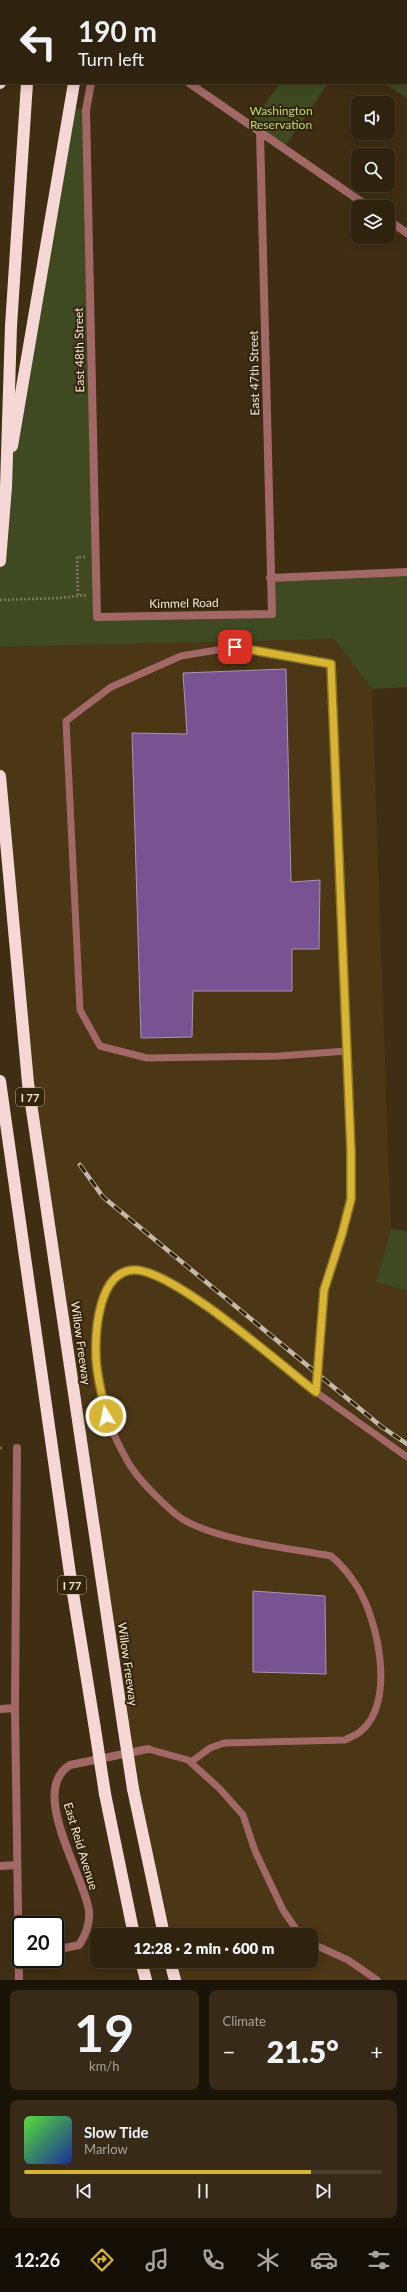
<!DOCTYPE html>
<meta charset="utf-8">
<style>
:root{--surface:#2f220f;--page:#372a18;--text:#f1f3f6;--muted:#a7a49e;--line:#4a3f2f;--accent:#d7b434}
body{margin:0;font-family:Lato,sans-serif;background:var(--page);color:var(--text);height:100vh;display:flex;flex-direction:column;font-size:15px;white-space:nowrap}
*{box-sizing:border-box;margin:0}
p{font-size:13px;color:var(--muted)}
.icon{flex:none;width:22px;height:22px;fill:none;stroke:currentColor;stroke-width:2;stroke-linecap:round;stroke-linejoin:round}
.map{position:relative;height:1980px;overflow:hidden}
.details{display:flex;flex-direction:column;gap:10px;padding:10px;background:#1a1308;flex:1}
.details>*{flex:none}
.guide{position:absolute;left:0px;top:0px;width:407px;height:84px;box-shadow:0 2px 10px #0003,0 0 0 1px var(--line);background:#2f220f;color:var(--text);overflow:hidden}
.fabs{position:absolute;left:351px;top:96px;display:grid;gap:8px}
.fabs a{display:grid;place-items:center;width:44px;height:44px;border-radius:8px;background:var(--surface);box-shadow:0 2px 10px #0003,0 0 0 1px var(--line);font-size:20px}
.speed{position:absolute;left:12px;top:1916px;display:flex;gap:8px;font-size:20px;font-weight:700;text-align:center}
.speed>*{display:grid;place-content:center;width:52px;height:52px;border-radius:50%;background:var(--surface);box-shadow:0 2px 10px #0003,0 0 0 1px var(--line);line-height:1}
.speed .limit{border:2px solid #111;border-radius:6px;background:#fff;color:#111}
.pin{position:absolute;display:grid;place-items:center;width:34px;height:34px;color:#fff;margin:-17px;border-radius:8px;box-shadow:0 2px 6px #0006}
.me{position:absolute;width:44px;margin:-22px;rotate:350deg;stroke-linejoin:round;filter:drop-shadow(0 0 3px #0008)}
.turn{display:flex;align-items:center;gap:14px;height:84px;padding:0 12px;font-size:18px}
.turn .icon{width:52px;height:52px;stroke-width:2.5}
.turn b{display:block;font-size:28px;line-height:34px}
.big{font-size:30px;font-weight:800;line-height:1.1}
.details .tile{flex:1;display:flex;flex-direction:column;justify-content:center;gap:6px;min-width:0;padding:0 14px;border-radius:8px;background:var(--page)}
.details .dial{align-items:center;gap:0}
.dial b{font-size:52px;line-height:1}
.song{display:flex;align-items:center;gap:12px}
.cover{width:48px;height:48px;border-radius:6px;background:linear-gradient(135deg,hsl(110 70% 55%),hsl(230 70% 35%))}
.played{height:4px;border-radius:2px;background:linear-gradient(90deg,var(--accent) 80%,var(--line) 80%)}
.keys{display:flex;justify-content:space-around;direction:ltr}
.heat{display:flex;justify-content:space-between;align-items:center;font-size:22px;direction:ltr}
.details .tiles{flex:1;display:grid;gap:10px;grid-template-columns:1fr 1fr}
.tile:last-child{grid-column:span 2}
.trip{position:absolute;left:90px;top:1928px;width:228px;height:40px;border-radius:8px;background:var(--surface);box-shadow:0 2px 10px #0003,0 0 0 1px var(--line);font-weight:800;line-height:40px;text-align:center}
.menu{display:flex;height:64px;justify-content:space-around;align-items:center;background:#130e06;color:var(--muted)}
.menu .icon{width:28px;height:28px}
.menu .current{color:var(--accent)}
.menu b{font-size:18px;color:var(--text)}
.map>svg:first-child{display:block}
</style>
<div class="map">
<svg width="407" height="1980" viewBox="0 0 407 1980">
<rect width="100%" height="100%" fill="#3f2e14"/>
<path fill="#4b3616" d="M334,639L372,689L391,1229L376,1281L407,1291V1980H175L170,1961H311V1935H164L133,1789L28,1083L0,776V647Z"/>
<path fill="#3f4a22" d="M328,0H407V98L384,83H406V1Z
M280,83H328L284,148L250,125Z
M69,107L86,110L97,616L272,614L270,578L407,572V687L372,689L334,639L0,647V561L6,487Z
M391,1229L407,1231V1291L376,1282Z"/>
<path fill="#785391" stroke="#a796b4" d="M286,669L291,882L320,880L319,949H292V991H193L192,1037L141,1038L132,733L187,734L183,673Z
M253,1591L325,1596L326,1674L253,1672Z"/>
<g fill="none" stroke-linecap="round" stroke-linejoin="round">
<path stroke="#83745e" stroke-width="2.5" stroke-dasharray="2 2" stroke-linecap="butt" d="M78,595L77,557H86
M0,600L60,598L87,595
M0,1448H3"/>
<path stroke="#a16866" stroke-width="7" d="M347,1051L279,1056L147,1058L100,1046L80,1010L66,721L111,687L181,656L235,647L331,664L351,1152V1199L343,1233L324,1290L316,1392L407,1457
M148,1749L188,1760L219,1788L243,1815L255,1851L283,1910L300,1935
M191,1762L210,1748L224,1743L345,1740C350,1737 357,1735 361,1731C396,1702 378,1621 358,1588C350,1575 342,1565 331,1556C288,1548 221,1541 184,1520C172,1513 142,1483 134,1471C126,1461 109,1426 106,1414C102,1396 98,1376 96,1357C94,1331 99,1273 134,1270C170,1267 284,1367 316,1392
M311,1943L348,1960L377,1980"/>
<path stroke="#a16866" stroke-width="8" d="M91,83L86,110L97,617L272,614L260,132
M189,83L369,207
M388,220L407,233
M270,578L407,572
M17,1448L15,1708L19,1980
M0,1709L15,1708
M0,1866L16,1865
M55,1950L79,1945C86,1935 90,1923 89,1911C84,1874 28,1791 70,1765L148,1749"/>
<path stroke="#a16866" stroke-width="8" d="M134,0V1"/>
<path stroke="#f5d7d5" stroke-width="12" d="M4,1V0
M32,1V0
M100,1L101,0
M0,83L1,70
M12,446L74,83
M0,561L6,487L11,326L27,83
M0,776L28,1083L123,1724
M0,1081L71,1581L95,1729
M133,1789L164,1935
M105,1794L134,1935
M141,1961L146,1980
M170,1961L175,1980"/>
<defs>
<path id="rail" d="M80,1165L103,1197L382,1427L407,1444"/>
</defs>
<use href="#rail" stroke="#c5b9a7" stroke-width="4.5"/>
<use href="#rail" stroke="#34240a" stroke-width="3" stroke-dasharray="9" stroke-linecap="butt"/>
<path stroke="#f5d7d5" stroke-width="12" d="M123,1724L133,1789
M95,1729L105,1794"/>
</g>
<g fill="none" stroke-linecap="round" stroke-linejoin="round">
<defs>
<path id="route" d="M106,1416C103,1396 96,1375 96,1356C95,1330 99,1271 134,1270C173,1269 282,1366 316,1392L324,1290L342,1234L351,1199V1152L331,664L235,647"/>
</defs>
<use href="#route" stroke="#8c7522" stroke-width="10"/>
<use href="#route" stroke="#d7b434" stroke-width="7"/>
</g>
<g text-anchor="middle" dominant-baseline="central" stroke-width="4" stroke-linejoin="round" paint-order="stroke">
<g fill="#34240a" stroke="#b9ac9a" stroke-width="1">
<rect x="16" y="1088" width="28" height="18" rx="3"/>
<rect x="58" y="1576" width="28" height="18" rx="3"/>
</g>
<g font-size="11" font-weight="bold" fill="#f2e7d8">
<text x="30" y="1097">I 77</text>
<text x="72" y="1585">I 77</text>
</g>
<g font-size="12" fill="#bdda72" stroke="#34240a">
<text x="281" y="110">Washington<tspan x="281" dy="14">Reservation</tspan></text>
</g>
<g font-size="12" fill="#f2e7d8" stroke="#34240a">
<text transform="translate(79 350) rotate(-91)">East 48th Street</text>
<text transform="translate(254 373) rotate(-91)">East 47th Street</text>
<text transform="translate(184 603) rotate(-1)">Kimmel Road</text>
<text transform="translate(81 1343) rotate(82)">Willow Freeway</text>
<text transform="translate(128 1664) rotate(82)">Willow Freeway</text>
<text transform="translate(81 1846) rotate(73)">East Reid Avenue</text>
</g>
</g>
</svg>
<div class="fabs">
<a><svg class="icon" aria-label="sound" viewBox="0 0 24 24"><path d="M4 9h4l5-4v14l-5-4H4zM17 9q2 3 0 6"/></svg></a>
<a><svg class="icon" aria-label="search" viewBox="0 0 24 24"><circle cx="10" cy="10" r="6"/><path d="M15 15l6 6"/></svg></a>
<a><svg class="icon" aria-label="layers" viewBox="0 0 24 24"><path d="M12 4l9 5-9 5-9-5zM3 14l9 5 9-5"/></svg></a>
</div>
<div class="speed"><div class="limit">20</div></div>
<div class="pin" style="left:235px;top:647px;background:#d93025"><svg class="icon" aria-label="arrive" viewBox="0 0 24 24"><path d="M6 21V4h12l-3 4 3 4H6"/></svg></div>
<svg class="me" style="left:106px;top:1416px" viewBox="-20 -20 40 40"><circle r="17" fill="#d7b434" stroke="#fff" stroke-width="3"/><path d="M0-11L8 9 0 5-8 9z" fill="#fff"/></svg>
<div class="trip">12:28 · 2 min · 600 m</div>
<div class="guide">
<div class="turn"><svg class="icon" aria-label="left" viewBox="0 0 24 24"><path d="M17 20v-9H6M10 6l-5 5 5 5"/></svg><div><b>190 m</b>Turn left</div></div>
</div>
</div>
<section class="details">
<div class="tiles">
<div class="tile dial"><b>19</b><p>km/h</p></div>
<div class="tile"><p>Climate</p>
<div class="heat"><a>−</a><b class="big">21.5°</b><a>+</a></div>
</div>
<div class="tile">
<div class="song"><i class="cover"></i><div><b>Slow Tide</b><p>Marlow</p></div></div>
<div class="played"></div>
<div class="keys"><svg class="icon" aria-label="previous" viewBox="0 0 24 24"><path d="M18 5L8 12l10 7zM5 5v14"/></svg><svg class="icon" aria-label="pause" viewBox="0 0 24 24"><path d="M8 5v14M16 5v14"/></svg><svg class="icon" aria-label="next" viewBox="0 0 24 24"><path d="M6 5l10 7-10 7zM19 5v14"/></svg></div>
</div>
</div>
</section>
<nav class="menu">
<b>12:26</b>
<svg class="icon current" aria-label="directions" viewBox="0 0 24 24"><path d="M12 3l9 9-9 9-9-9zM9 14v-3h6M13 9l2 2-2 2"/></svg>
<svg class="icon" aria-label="music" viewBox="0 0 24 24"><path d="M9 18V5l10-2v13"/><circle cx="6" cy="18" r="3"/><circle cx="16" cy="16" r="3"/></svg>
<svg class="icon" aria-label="phone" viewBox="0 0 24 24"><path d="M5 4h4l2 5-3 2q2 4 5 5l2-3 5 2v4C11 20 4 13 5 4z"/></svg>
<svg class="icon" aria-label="climate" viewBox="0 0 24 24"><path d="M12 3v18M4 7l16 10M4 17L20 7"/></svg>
<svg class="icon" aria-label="car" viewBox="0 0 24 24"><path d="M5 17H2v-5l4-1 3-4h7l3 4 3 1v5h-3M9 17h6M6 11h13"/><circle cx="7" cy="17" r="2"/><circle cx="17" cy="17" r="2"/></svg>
<svg class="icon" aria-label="filters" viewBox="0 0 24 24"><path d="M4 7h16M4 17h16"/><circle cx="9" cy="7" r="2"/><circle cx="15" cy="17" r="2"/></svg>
</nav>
